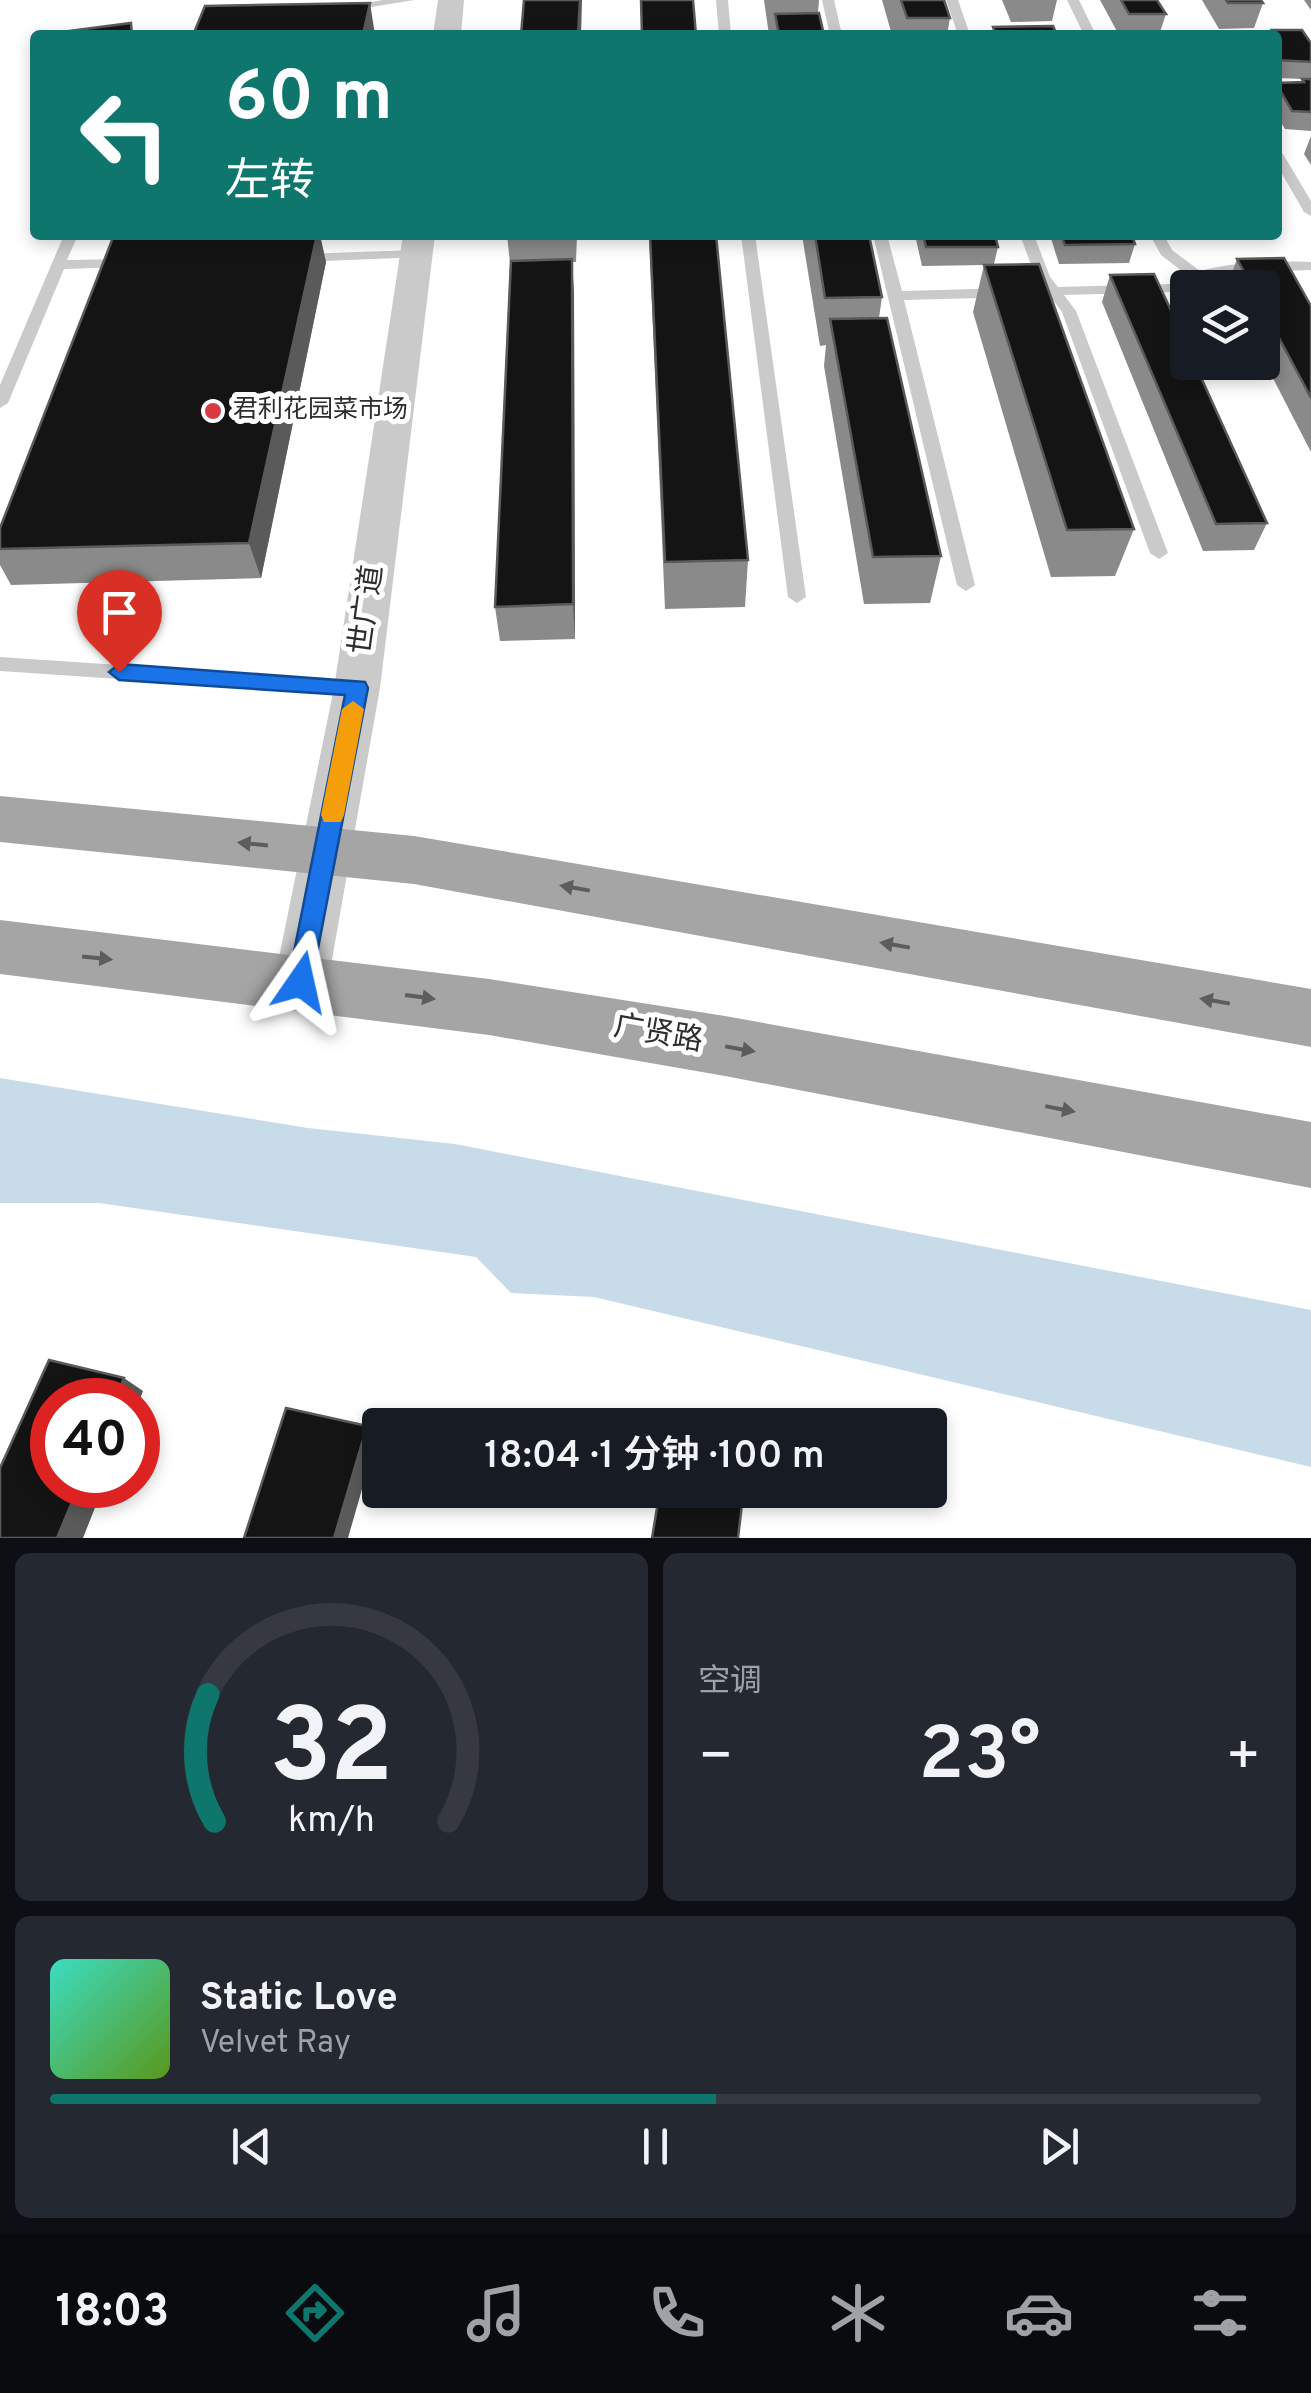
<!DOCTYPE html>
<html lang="zh">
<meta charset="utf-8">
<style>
:root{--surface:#171b24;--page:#242831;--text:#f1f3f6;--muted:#9ea1a6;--line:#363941;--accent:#0f766e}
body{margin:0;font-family:Overpass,"Noto Sans SC",sans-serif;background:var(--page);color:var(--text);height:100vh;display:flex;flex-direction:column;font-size:38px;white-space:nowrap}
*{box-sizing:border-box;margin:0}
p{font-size:32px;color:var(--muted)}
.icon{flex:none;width:55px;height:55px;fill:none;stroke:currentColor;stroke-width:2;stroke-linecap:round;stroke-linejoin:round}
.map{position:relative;height:1538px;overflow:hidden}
.panel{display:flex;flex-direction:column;gap:15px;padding:15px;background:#0d0f14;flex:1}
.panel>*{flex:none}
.top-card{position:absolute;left:30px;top:30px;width:1252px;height:210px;border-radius:10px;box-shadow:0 5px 15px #0003;background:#0f766e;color:#fff;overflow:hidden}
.controls{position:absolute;left:1170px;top:270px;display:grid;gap:20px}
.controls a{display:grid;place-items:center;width:110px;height:110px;border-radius:10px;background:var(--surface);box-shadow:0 5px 15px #0003;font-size:50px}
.speed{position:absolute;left:30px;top:1378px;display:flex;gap:20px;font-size:50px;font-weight:700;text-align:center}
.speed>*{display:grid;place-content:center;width:130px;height:130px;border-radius:50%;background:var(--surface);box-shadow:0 5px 15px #0003;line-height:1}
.speed .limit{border:15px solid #d22;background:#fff;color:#111}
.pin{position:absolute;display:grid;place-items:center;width:85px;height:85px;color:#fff;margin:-102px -42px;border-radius:50% 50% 50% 0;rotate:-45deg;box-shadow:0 0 10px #0007}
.pin .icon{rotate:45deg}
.me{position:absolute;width:110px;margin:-55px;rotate:11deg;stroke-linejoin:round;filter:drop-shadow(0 0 8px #0008)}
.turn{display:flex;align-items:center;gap:35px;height:210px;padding:0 30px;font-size:45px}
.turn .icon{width:130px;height:130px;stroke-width:2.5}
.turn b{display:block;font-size:70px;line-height:85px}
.big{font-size:75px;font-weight:600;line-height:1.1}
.panel .card{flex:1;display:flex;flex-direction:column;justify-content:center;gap:15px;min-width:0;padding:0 35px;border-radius:15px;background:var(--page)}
.panel .dial{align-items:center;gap:0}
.dial svg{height:260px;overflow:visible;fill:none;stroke:var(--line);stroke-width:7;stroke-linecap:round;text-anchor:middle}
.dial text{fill:var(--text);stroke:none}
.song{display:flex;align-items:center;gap:30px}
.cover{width:120px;height:120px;border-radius:15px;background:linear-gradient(135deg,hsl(170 70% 55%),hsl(90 70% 35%))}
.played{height:10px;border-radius:5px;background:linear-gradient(90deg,var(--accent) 55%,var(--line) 55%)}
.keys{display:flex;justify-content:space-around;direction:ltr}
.heat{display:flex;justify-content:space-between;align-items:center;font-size:55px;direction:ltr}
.panel .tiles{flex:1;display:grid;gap:15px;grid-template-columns:1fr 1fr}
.card:last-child{grid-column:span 2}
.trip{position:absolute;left:362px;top:1408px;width:585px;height:100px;border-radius:10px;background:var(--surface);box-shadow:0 5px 15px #0003;font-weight:600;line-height:100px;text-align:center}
.tab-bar{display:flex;height:160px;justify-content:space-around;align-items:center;background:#090b0e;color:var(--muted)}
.tab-bar .icon{width:70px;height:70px}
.tab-bar .active{color:var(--accent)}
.tab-bar b{font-size:45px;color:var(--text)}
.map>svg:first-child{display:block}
</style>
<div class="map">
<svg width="1311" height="1538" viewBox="0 0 1311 1538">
<rect width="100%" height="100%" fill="#fff"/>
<path fill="#c8dbe8" d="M0,1078L308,1128L455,1144L1311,1310V1467L594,1297L511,1293L476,1257L99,1203H0Z"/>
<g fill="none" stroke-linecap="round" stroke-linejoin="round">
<path fill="#cacaca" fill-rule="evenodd" d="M383,0H414L347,11L341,8Z
M716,0H728L731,35H719Z
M822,0H834L842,35H830Z
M946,0H958L970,35H958Z
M1067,0H1079L1096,35H977L983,32L1082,31Z
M350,30H447L453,33L346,35V31Z
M1278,153L1283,154L1311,201V216L1304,212L1278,167Z
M64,235H78L67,260L126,259L133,263L126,267L64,269L8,403L0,408V385Z
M741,235H755L806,597L797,603L788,597Z
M873,235H887L902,291L1043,287L1036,278L1020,235H1034L1050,277L1058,287L1170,284L1187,275L1161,255L1150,235H1164L1172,250L1200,271C1237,261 1273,261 1311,262V270L1223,273L1173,292L1064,295L1076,311L1168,553L1159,559L1150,553L1062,312L1050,296L904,300L975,585L966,591L957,585Z
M417,250L422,251V257L300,262L293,258L300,254Z
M0,657L357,681L367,688L357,695L0,671Z"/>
<path fill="#cacaca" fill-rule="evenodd" d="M438,0H464L461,35H433Z
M403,235H435L380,688L328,982L320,999L301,1006L282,999L274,982L334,688Z"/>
<path fill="#a5a5a5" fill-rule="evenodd" d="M0,796L414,836L1311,989V1047L414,884L0,842Z
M0,920L489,979L725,1016L1311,1122V1188L725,1076L489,1035L0,974Z"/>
</g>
<path fill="#8a8a8a" d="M764,0H819L818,13L824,35H769Z
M882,0H944L950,18L947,35H892Z
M1002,0H1057L1052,21L1011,22Z
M1100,0H1157L1166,14L1159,35H1119Z
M1202,0H1261L1263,3L1254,28L1219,29Z
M1304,0H1311V10Z
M1272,30L1311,43V131L1285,129L1278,117V83L1301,82L1302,79L1278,78V35H1245L1246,33H1271Z
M1311,136V165L1304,154Z
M114,235H333L320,236L326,262L261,578L11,585L0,565V528Z
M507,235H577L576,262H572L574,295L575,639L500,641L495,607L510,263Z
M649,235H716L748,560L745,607L665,609Z
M802,235H869L882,297L879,318L941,556L930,603L864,604L824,366L826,345L820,346Z
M915,235H995L998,247L994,264L1134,529L1115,576L1051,577L973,312L984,265L922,266Z
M1050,235H1132L1135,244L1129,263L1059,264Z
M1237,259L1311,306V452L1262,357V288L1227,286Z
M1110,275L1267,523L1254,550L1203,551L1102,302Z"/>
<path fill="#5a5a5a" d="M580,0H582L581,35H578Z
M370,3L375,35H363Z
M317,235H320L326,262L261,578L249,543Z
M572,259L574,295L575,639L573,604Z
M124,1378L143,1391L138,1404V1400H115Z
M367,1426L377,1437L348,1538H334Z
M79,1485H104L83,1538H57Z"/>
<path fill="#141414" stroke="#5a5a5a" stroke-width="2.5" d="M524,0H580L578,35H521Z
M641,0H693L696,35H642Z
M901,0H944L950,18H907Z
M1121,0H1157L1166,14H1129Z
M1226,0H1261L1263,3H1228Z
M370,3L363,35H193L205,6Z
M819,13L824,35H779L775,14Z
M131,23L132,35H53V33Z
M1053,26L1057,35H996L993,27Z
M1272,30H1302L1311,43V62L1278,60V35H1246V33H1274Z
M1302,79H1311V112L1292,111L1278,87V83L1304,82Z
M114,235H317L249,543L0,549V528Z
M650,235H716L748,560L665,562Z
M815,235H869L882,297L825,298Z
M923,235H995L998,247H926Z
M1061,235H1132L1135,244L1065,245Z
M1284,258L1311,306V398L1262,306V288H1253L1237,259Z
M572,259L573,604L495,607L511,261Z
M1039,264L1134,529L1067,530L984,265Z
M1154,274L1188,347V362H1194L1267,523L1216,524L1110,275Z
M887,318L941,556L873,557L830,319Z
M49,1360L124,1378L115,1400H52V1485H79L57,1538H0V1468Z
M286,1408L367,1426L334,1538H244Z
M660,1490H676L742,1504L738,1538H652Z"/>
<defs><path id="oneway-solid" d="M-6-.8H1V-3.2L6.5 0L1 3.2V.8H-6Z" transform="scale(2.5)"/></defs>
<g fill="#5d5d5d">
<use href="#oneway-solid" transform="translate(253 844) rotate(-174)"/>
<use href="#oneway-solid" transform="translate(575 888) rotate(-170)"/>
<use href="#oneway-solid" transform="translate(895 945) rotate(-170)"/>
<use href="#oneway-solid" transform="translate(97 958) rotate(6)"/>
<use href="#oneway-solid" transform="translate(420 997) rotate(8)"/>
<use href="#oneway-solid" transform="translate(1215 1001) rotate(-170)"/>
<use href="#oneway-solid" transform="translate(740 1049) rotate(10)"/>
<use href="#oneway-solid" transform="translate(1060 1109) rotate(11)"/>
</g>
<path fill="#1a73e8" stroke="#114b97" stroke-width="2.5" d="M119,664L365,682L368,688L310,990L301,993L292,990L288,982L345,695L119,680L109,672Z"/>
<path fill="#f59e0b" d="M353,701L364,709L344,815L341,822H324L321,815L342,709Z"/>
<circle fill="#d83a44" stroke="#fff" stroke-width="4" cx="213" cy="411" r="10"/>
<g text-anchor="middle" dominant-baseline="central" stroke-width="10" stroke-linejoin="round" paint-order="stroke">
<g font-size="25" fill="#2d2d2d" stroke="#fff" text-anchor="start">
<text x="233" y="411">君利花园菜市场</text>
</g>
<g font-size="30" fill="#2d2d2d" stroke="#fff">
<text transform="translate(368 610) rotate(-82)">世广道</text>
<text transform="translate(658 1035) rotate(10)">广贤路</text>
</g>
</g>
</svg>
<div class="controls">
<a><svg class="icon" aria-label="layers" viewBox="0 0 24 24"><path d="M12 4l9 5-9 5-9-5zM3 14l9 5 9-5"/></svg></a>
</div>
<div class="speed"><div class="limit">40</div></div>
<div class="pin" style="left:119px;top:672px;background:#d93025"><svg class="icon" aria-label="arrive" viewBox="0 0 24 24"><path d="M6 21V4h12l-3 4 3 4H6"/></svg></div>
<svg class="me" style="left:301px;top:982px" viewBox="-20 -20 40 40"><path d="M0-17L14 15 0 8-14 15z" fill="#1a73e8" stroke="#fff" stroke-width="4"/></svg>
<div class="trip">18:04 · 1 分钟 · 100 m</div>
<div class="top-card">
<div class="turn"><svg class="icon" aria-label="left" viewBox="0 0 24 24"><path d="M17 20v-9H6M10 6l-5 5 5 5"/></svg><div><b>60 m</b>左转</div></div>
</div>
</div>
<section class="panel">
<div class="tiles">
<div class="card dial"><svg viewBox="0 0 100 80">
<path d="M14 69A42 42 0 1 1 86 69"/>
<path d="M14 69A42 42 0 0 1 12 30" stroke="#0f766e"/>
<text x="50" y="56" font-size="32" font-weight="700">32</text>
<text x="50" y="72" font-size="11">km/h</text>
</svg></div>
<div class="card"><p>空调</p>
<div class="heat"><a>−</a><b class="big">23°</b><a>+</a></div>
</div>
<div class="card">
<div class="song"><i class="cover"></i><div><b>Static Love</b><p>Velvet Ray</p></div></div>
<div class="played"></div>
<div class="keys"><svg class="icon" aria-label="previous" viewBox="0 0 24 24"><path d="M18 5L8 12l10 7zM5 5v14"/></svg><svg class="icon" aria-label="pause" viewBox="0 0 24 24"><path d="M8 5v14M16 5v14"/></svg><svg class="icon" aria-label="next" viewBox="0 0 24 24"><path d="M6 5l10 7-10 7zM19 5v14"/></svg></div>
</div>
</div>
</section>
<nav class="tab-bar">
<b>18:03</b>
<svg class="icon active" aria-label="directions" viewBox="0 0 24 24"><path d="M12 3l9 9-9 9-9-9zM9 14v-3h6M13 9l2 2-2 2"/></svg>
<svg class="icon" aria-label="music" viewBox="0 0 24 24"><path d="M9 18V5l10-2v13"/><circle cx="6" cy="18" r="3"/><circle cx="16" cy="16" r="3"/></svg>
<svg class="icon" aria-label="phone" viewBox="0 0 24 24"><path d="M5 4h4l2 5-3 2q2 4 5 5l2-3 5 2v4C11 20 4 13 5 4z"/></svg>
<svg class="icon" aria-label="climate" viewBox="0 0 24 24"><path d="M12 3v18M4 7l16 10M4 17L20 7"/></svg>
<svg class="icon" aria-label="car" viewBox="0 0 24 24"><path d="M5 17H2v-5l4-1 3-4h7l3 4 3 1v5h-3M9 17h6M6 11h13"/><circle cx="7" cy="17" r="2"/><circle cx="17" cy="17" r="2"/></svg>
<svg class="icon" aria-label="filters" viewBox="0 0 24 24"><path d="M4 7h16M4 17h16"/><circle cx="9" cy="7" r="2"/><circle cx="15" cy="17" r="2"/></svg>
</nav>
